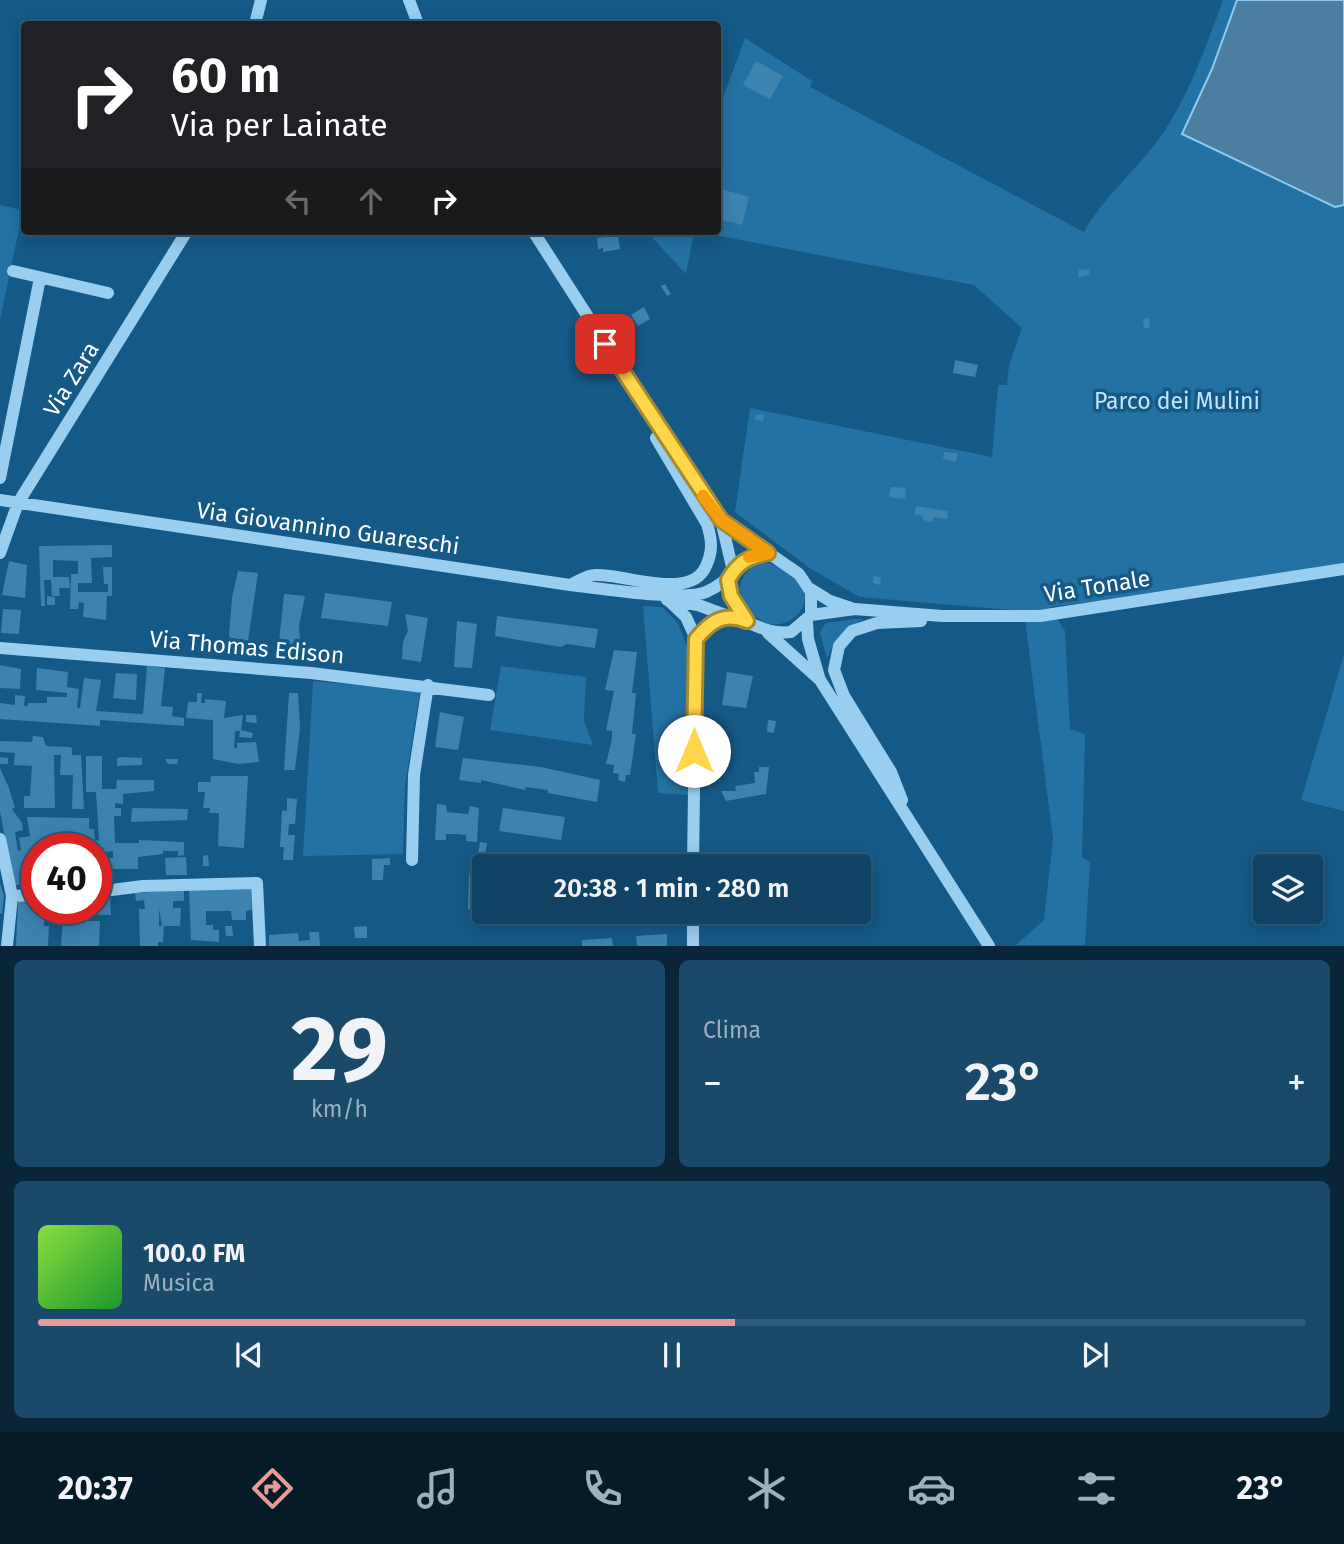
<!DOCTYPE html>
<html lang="it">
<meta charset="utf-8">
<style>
:root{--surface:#104364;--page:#194a6a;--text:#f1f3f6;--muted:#9cb0bf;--line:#305c78;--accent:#e69b98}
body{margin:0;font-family:"Fira Sans",sans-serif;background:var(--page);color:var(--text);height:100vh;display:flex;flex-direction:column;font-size:26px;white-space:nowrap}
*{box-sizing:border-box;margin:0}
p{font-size:23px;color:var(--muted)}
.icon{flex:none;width:38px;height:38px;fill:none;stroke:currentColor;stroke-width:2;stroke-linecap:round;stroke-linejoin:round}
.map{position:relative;height:946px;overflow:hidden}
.drawer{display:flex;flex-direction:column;gap:14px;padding:14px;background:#092537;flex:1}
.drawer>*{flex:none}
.top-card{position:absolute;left:21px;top:21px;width:700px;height:214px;border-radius:7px;box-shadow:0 4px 18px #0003,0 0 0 2px var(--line);background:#202124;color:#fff;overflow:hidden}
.fabs{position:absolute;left:1253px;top:854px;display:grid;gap:14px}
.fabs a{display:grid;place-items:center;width:70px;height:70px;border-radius:7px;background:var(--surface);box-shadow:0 4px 18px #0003,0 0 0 2px var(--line);font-size:35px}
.speed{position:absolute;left:21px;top:833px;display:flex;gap:14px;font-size:35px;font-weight:700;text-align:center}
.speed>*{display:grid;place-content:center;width:91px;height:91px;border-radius:50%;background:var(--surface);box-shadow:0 4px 18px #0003,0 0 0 2px var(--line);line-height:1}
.speed .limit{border:10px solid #d22;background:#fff;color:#111}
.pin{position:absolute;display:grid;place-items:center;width:60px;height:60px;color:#fff;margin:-30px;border-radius:14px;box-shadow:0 4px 10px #0006}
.me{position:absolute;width:77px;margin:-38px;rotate:0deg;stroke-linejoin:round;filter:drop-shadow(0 0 5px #0008)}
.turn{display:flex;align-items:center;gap:24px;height:147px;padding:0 35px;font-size:32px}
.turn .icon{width:91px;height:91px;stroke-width:2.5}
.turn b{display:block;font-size:49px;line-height:60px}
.lanes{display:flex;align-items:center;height:66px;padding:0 35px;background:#0003;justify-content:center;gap:35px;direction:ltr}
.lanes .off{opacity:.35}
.big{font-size:52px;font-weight:600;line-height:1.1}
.drawer .widget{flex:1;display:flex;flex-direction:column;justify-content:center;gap:10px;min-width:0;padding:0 24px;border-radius:10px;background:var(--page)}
.drawer .dial{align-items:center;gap:0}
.dial b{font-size:91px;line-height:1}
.song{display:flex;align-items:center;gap:21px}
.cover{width:84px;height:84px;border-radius:10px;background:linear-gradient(135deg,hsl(90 70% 55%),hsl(130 70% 35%))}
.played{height:7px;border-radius:4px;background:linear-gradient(90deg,var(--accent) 55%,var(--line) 55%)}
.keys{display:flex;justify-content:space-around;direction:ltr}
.heat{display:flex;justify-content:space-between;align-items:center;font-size:38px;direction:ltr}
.drawer .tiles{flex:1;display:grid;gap:14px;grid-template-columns:1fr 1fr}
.widget:last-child{grid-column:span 2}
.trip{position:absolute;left:472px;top:854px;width:399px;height:70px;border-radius:7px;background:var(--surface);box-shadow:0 4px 18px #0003,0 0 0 2px var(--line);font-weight:600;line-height:70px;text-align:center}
.tabs{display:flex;height:112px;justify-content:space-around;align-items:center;background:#061b28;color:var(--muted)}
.tabs .icon{width:49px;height:49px}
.tabs .on{color:var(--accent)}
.tabs b{font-size:32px;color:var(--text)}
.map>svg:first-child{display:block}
</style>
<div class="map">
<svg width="1344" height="946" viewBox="0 0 1344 946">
<rect width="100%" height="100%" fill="#155986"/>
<path fill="#2472a4" d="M1223,0H1344V564L1247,582L1050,607L1065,631L1070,729L1085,734L1082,857L1090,862L1085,945H1016L1044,920L1053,839L1024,611L860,597L811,569L735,512L750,408L992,457L998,385H1007L1009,365L1022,328L974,285L694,231L686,274L646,231H718V111L745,38L812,81L810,87L1084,232C1104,196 1137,170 1161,136C1189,96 1206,46 1223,0Z
M0,205L23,210L0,320Z
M768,563C854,588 766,671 739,589C743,573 750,564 768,563Z
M643,606L662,607L678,623L688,649V795L658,793Z
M855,619H864C846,626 833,641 827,659L820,632L826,623Z
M1344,655V811L1301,800Z
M501,666L586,677L584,721L593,745L490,730Z
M313,681L420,691L405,785L403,854L303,856Z"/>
<path fill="#4c7ea0" stroke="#8ccbf1" stroke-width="2" d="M1237,0H1344V205L1335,207L1182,134L1212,69Z"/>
<path fill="#3d83b0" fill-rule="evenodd" d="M756,61L783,76L770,99L743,85Z
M721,189L749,197L742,225L718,219Z
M618,235L620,249L603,252V248L598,249L597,238Z
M1090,269L1089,275L1078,277L1079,270Z
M665,284L671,294L667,296L661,286Z
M644,307L650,319L638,326L631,315Z
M1149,318L1150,328H1144L1143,319Z
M955,360L978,365L975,377L953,373Z
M756,414L764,415L763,421L755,420Z
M944,452L958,453L956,462L943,459Z
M891,487L906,488L905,499L889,497Z
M916,506L948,511L947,519L934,517L932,522L923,520V516L914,514Z
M112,545V557L91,558L92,583H78V592H108V584H104L103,567H112V596H107L106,620L83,617L84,603L79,602L78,609H70L71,574H78V561L53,560V577H69L70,588H59L60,596H52L51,580H44L45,606H41L39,546Z
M9,561L27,565L25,598L2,595Z
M238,571L258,573L248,641L230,638L229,635L232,598Z
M874,576L881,578L880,585L873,583Z
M325,593L392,602L388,626L321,618Z
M284,594L305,596L299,626L301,654L278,652Z
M47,596L55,597V605H47Z
M3,609L21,610L19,634L1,633Z
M405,614L428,618L421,662L402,659L403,642L408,631Z
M497,616L598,629L595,648L567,644L561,647L495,636Z
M457,621L477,624L472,668L454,667Z
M614,650L637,652L632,693H636L632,734H636L630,775H626L625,782L618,780L619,774L613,773L614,765L606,764L612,738V731L606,730L614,691L605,690Z
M0,665L21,669L20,689L0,688Z
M147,666L165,668L161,706L173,707L172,716L184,718V726L100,720V726L0,719V703L15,705V695L25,696L24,706H28V703H47V697H67V693L36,690L37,668L68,672L67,687L79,689L77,708H80L84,678L101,680L96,711L143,714Z
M727,672L753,676L746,708L722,705Z
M116,673L137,674L136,700L113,698Z
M197,693H202L201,703H205V699L226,701L224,718L243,715L241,730L253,733L252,738L239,737L240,731H235L234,748H237V743L256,742L259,762L238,764L213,759V720L186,718L188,702H197Z
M289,693H298L300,728L295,770H284Z
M440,712L464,717L458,750L435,747Z
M246,715H256L257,723L246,722Z
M768,720L776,721L774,733L767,732Z
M33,736L43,737L46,746L69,747L72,748V755H81L84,809H72L73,775H60L61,755H54L55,808H24V796H30L32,766L14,765L15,753L0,752V741L32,742Z
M86,756H102V789H116L117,780H154V791L123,794V804L115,803V808H121V816H114L115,843H139V840L184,842V855L178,856V851H163V854L138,857V869H104L100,872V887H96V849H78V840H64V837L43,838L44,844L50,843L51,849H37V869L34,861L29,862V865L24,866L27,883L14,886L0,811V768L9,788L15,808L12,809L22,823L23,830L15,832L18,851L21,850L19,838L30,836L27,817L89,818V829H94L95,840L99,841L96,792H86ZM113,851V858H104V852Z
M0,757L8,758V764H0Z
M122,757L142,758V765L117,766V758Z
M463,758L541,767L600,780L597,802L548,793V790L526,787L525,790L481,780V783L459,780Z
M165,759H178L177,764H168Z
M759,767H769L766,794L726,801L721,791H736L735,786L755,783L754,772H759Z
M211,776H248L244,848L218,846L219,813H209L210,808H203L205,792H198V782H210Z
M287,798L297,799L295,824H289L288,835H295L293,860H283L284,847H280L282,810L287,811Z
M437,804L446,805L447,812L468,814L470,806L479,808L477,842L466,841V835L458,834H446V840H435Z
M132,808L188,809L187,820L131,822Z
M503,808L565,817L561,840L499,831Z
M480,842L487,843L485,854L478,855Z
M208,855L209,866H203V856Z
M186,857L187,875H166L165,858Z
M390,858V865H384L383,880H372V859Z
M469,873L485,876V909H468Z
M0,883L4,895L2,914L0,913Z
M251,889L252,910L246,911V920H232L231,911H206V925H213V930H219V942L191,940L189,890Z
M184,890V901H173V908H181L180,926H162L159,909V926H164L163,942H158V946H140L139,909H145L144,900L136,901L135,893Z
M110,895L111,915L67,914L68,908H96V896Z
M37,898V908H60L45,911L44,926H49L48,946H16L18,902Z
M63,921H100L99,946H61Z
M225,926H232L233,936H226Z
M367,926V938H355L354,927Z
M309,932H319L320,946H269V935L298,933L299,941L310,940Z
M667,934V946H637L636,936Z
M612,938L613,946H582V940Z"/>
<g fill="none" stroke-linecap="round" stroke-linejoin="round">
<path stroke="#9aceee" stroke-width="12" d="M409,0L418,24
M255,24L261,0
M533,231L699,490L721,520L799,574L811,592V615L791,632C748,637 734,593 696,639
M13,271L108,293
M0,478L40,278
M0,500L570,585C598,588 684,602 706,592C736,579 733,560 768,553
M721,520L733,571
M0,553L18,503L187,231
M728,580L731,595L747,621
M570,585C577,582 587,575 595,575C624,573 691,602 706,566C713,551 712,540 707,524L656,438
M809,588L830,601L851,608
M667,600L698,605L728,616
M668,600L686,617L696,639
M811,615L855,609L942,616H1040L1344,569
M807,621L808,639L819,677
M768,633L820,680L989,946
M0,648L311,673L489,695
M902,800L891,772L844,696L834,670L839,646L852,631L877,623L921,621
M0,839L12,896L7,946
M412,860L414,775L428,685
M693,866L696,639
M96,892L143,886L257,883L260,946
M12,896L37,895
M693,946V912"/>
</g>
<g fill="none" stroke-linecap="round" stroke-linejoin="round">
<defs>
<path id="route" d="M605,344L721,520L768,553C748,557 738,562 728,580L731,596L747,621C724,612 711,621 696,639L694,751"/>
</defs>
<use href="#route" stroke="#a68a30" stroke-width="18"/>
<use href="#route" stroke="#ffd54a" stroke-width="12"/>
<path stroke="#f59e0b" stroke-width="12" d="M703,496L721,520L768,553L749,557"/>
</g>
<g text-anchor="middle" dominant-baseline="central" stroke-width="7" stroke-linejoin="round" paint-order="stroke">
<g font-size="23" fill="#fff" stroke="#155986">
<text transform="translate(71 379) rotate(-58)">Via Zara</text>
<text transform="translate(328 528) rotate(8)">Via Giovannino Guareschi</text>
<text transform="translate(1097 586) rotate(-9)">Via Tonale</text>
<text transform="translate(247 647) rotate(5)">Via Thomas Edison</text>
</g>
<g font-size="23" fill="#c0e4fa" stroke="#155986">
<text x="1177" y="401">Parco dei Mulini</text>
</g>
</g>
</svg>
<div class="fabs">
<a><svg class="icon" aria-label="layers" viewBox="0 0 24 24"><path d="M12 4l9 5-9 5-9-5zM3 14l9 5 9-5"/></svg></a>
</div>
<div class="speed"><div class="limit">40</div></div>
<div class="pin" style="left:605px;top:344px;background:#d93025"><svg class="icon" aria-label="arrive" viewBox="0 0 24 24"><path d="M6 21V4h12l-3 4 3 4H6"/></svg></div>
<svg class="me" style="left:694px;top:751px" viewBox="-20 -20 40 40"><circle r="19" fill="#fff"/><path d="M0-13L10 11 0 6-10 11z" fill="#ffd54a"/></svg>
<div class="trip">20:38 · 1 min · 280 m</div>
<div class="top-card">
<div class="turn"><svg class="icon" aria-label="right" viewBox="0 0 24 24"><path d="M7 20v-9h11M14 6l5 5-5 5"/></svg><div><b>60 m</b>Via per Lainate</div></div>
<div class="lanes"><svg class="icon off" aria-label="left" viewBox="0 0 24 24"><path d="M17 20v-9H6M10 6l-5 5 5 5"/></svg><svg class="icon off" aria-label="ahead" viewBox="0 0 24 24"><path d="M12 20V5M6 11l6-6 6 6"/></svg><svg class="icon" aria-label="right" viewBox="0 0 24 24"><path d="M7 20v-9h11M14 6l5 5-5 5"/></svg></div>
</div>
</div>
<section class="drawer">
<div class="tiles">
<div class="widget dial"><b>29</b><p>km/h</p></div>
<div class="widget"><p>Clima</p>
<div class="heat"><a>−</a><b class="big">23°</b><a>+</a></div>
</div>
<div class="widget">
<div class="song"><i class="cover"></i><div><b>100.0 FM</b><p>Musica</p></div></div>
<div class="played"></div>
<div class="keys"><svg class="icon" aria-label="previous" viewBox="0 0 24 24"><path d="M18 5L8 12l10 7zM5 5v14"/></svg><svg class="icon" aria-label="pause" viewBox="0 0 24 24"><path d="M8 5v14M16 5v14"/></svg><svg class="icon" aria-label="next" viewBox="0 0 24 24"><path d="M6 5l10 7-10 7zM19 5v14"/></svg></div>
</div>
</div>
</section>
<nav class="tabs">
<b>20:37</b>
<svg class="icon on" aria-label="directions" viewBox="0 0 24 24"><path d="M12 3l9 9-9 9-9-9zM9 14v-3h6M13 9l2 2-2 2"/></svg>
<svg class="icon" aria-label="music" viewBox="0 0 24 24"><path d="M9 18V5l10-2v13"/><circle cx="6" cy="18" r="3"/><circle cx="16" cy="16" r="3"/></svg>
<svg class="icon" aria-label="phone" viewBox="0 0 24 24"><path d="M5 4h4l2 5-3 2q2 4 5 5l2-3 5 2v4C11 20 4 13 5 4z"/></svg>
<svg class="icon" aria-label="climate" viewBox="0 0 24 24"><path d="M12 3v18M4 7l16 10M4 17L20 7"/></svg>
<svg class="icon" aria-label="car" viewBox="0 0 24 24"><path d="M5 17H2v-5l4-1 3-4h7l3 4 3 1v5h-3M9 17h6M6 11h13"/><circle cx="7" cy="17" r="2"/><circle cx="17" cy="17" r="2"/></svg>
<svg class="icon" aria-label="filters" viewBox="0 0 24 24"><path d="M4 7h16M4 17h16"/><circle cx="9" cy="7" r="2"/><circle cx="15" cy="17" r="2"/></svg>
<b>23°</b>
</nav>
